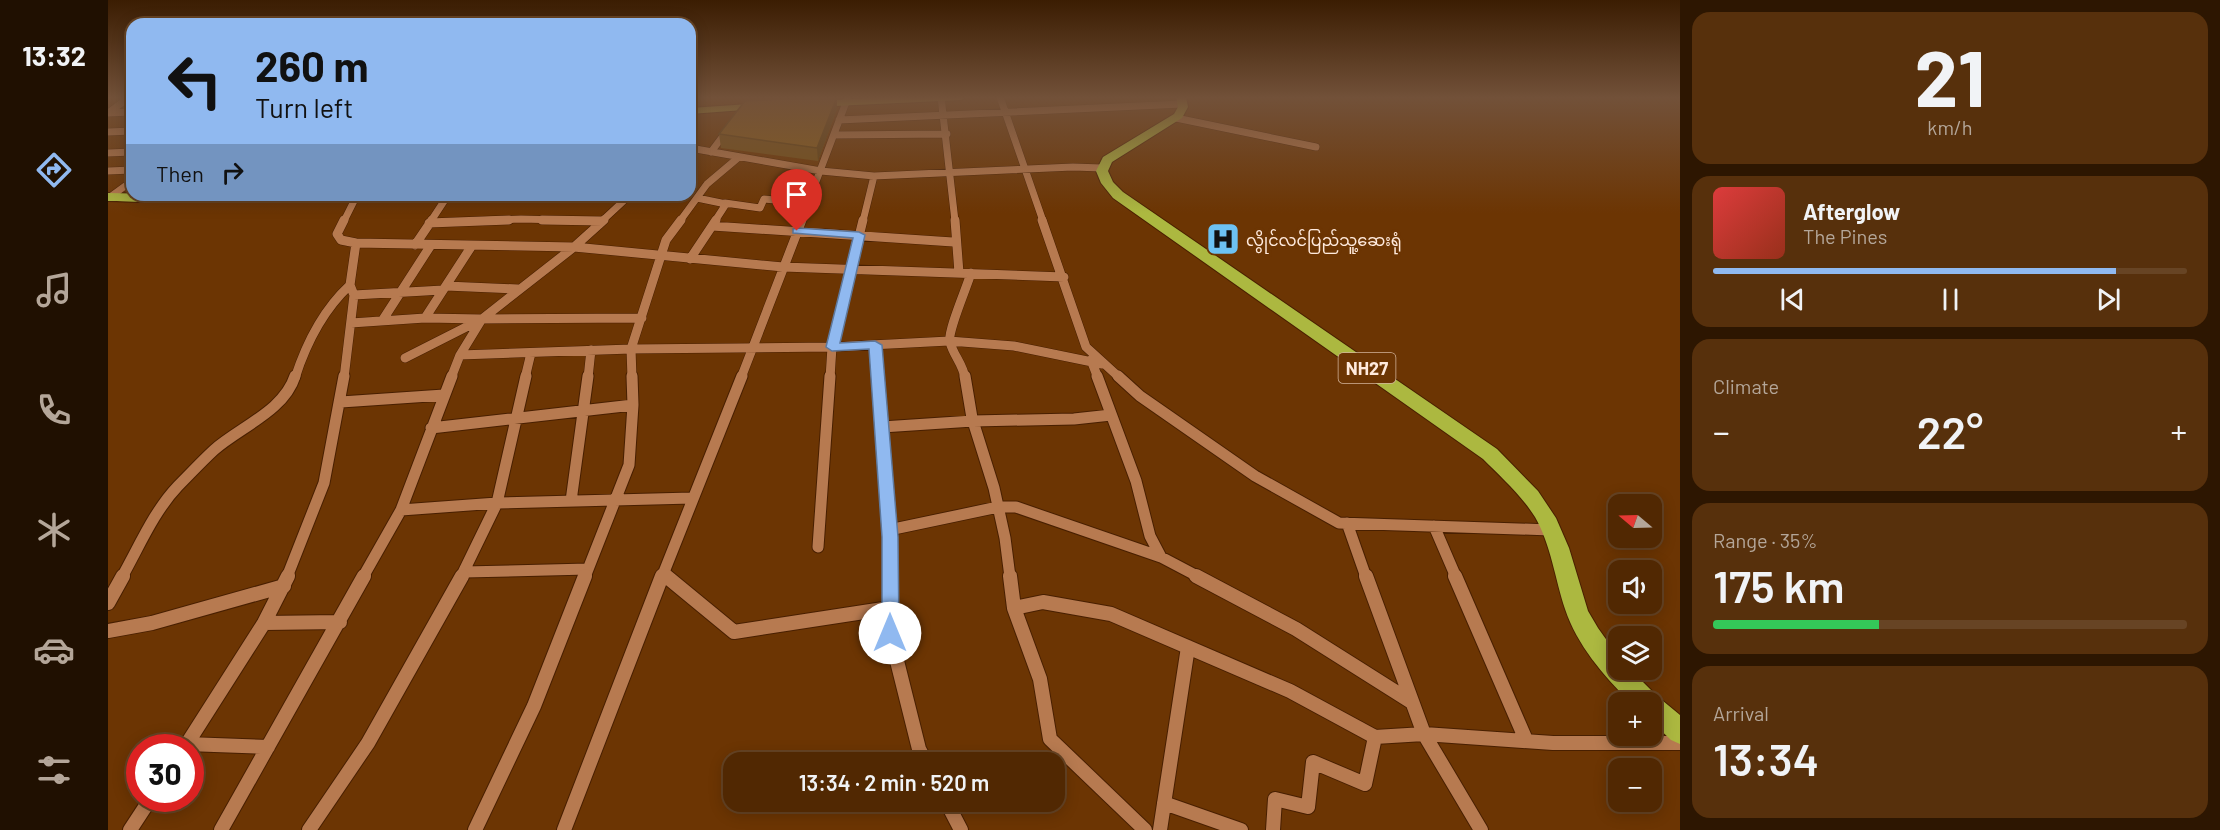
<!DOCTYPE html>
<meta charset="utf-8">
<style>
:root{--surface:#512802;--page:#57300c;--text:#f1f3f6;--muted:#b4a699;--line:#674424;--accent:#90b9f0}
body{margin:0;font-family:Barlow,"Noto Sans Myanmar",sans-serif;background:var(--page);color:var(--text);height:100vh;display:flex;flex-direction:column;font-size:22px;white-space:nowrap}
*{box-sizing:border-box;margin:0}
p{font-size:20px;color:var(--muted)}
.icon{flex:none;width:33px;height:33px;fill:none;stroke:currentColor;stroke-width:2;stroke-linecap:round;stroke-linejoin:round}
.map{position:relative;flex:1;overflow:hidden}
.details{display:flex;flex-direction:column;gap:12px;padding:12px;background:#2d1601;width:540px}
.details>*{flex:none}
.hud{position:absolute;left:18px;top:18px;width:570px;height:183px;border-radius:18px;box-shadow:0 3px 15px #0003,0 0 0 2px var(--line);background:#90b9f0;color:#111;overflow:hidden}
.needle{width:39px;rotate:289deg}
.tools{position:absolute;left:1500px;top:494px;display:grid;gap:12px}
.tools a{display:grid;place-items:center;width:54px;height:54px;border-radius:12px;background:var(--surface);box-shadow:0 3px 15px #0003,0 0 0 2px var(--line);font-size:30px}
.speed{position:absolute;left:18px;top:734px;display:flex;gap:12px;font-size:30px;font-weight:700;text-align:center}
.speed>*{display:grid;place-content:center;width:78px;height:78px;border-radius:50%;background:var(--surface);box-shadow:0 3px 15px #0003,0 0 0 2px var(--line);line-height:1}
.speed .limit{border:9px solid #d22;background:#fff;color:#111}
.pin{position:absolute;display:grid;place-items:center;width:51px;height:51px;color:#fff;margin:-62px -26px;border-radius:50% 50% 50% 0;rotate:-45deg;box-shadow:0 0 6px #0007}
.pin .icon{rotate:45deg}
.me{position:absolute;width:66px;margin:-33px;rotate:0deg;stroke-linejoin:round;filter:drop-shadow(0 0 4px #0008)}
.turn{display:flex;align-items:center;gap:21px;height:126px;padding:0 30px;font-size:27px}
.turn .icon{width:78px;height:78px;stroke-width:2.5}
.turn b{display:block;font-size:42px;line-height:51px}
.then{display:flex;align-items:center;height:57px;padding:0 30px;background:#0003;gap:12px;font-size:22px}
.big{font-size:45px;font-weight:600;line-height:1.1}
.details .widget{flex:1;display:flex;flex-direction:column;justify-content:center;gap:9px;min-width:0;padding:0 21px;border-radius:18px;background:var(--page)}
.details .dial{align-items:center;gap:0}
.dial b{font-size:78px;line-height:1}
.song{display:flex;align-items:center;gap:18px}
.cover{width:72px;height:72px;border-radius:9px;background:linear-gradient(135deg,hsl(0 70% 55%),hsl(10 70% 35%))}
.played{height:6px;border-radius:3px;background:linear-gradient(90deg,var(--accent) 85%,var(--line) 85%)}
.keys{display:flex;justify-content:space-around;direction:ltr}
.heat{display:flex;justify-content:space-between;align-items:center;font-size:33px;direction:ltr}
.charge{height:9px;border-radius:4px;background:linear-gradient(90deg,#34c759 35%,var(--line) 0)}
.trip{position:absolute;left:615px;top:752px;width:342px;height:60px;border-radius:18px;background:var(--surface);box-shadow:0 3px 15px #0003,0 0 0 2px var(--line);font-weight:600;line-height:60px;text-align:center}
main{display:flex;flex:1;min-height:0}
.tab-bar{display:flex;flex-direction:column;width:108px;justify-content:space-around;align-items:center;background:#201001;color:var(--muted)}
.tab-bar .icon{width:42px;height:42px}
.tab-bar .selected{color:var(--accent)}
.tab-bar b{font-size:27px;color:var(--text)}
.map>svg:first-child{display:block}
</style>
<main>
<nav class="tab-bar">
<b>13:32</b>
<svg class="icon selected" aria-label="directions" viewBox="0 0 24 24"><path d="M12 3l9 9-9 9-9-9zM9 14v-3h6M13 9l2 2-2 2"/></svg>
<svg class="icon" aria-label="music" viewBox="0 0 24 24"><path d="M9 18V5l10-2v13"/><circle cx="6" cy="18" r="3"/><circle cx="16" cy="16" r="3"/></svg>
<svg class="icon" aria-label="phone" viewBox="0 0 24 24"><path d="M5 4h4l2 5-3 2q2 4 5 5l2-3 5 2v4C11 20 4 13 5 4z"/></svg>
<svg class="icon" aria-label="climate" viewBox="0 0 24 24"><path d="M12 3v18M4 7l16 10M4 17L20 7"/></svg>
<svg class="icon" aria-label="car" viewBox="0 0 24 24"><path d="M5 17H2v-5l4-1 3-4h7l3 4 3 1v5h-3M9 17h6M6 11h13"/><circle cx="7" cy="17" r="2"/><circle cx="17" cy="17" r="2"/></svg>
<svg class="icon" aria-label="filters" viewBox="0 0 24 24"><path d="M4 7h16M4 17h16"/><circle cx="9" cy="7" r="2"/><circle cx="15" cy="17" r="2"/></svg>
</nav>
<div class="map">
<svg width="1572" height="830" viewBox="0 0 1572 830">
<rect width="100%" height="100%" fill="#6c3503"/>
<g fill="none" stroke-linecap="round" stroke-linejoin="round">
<defs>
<path id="street-far3" d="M833,97L847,221
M892,97L935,221
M0,113L22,97
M0,113L24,112
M1068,118L1208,147
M731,120L1074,104
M0,132L24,131
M726,135L839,134
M582,148L713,171L766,176L965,167L994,168
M603,152L621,128
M0,153L24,152
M0,171L24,170
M2,197L24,181
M589,198L618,204L607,221
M617,203L652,208L656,199L700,203
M236,221L249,195
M323,221L340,195
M366,221L413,219L494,221
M494,221L522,195
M572,221L599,184L631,157
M693,221L740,97
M755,221L766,176"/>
<path id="street-far2" d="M236,220L229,234L233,240L248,243L466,247L675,267L956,277
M434,220L494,221
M847,220L851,273
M934,220L978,347L1012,378
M321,223L401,220
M604,226L845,242
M307,245L324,220
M582,259L608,220
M338,286L410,289
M246,295L335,290
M317,318L363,247
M374,319L534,318
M274,321L323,245
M243,323L317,318L374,319L297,358
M767,345L770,378
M352,355L523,349L724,347L841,341L906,346L994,364
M983,360L990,378
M187,378C198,344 216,309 242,285
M236,378L246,295L242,285L248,243
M343,378L352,355L374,319L466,247L496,220
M417,378L423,353
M480,378L483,350
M524,378L523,349L558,240L573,220
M633,378L694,220
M722,378L724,347L755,220
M857,378C855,364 845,355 842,342C839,332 859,287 863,273"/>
<path id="street-far1" d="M769,376L782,537V577
M857,376L864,418L886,488L897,538L902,577
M989,376L1028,481L1042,536L1053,557L1091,577
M1010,376L1032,396L1147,476L1231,523L1443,530
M233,402L336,395
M774,427L865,421L966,419L1003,415
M323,428L525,405
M463,501L480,376
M293,510L389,503L584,498
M1239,523L1258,577
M1326,526L1348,577
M781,530L890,507H908L1053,557
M710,547L722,376
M356,572L480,569
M555,573L560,577
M14,577C31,547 46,511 70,486C82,474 94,461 106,450C132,427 176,411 187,376
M179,577L216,483L236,376
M255,577L293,510L344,376
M353,577L389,503L418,376
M477,577L521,465L525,405L524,376
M554,577L634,376"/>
<path id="street" d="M558,576L626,632L782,608
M782,576V633L811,749L818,762
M902,576L906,608L932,679L942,739L1037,830
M1088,576L1188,629L1302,701
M1347,576L1418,740
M0,603L15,576
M906,608L935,602L1003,614L1182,691L1267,737L1316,734L1258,576
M156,623L232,622
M0,631L44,623L176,586
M1316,734L1445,743H1572
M1316,734L1373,830
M79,744L160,747
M77,747L156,623L180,576
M838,801L853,830
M1056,803L1133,830
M22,830L43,798
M113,830L256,576
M201,830L260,743L354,576
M367,830L426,706L477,576
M456,830L554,576
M1052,830L1080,647
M1165,830L1167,799L1200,807L1205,762L1257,784L1267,737"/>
<path id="highway" d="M783,97H858L853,100L705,107L700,104L705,101Z
M1068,97H1078L1080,107L1074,118L1004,162L1000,171L1005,182L1015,192L1389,449L1430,491L1448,518L1461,548L1480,611L1490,628L1510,656V669H1522L1549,696L1572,715V744L1563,740L1544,722V702H1522C1495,675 1469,645 1457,609C1447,579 1443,545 1427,517C1413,495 1393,477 1375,459L1005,198L993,183L988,171L995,157L1066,114L1070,107Z
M657,103L662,106L661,108L582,114V108Z
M0,193L94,195C83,206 18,201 0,201Z"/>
</defs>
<use href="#street-far3" stroke="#481f00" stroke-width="8"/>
<use href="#street-far2" stroke="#481f00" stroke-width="10"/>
<use href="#street-far1" stroke="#481f00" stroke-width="13"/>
<use href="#street" stroke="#481f00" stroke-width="16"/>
<use href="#highway" stroke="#481f00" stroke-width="2"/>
<use href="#street-far3" stroke="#b77a50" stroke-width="7"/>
<use href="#street-far2" stroke="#b77a50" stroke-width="9"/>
<use href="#street-far1" stroke="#b77a50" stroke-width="11"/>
<use href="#street" stroke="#b77a50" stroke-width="14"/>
<use href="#highway" fill="#acb840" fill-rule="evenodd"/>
</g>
<path fill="#745118" d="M729,97V109L710,161L613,148L611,134Z"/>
<path fill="#5e4214" d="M729,97V109L710,161L709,148Z"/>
<path fill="#875e1c" stroke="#5e4214" stroke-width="1.5" d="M717,97H729L709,148L611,134L637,101Z"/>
<linearGradient id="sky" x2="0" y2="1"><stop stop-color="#3b1d02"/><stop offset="0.46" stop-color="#725139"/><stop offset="1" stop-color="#725139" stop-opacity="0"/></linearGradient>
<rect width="1572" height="213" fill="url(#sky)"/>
<path fill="#90b9f0" stroke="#5e789c" stroke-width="1.5" d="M689,228L751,232L757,235L732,343L767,341L774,345L790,537L791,633L789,639L782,641L776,639L774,633V537L761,349L724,351L718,347L745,238L685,233V229Z"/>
<defs>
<symbol id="hospital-square" viewBox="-11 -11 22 22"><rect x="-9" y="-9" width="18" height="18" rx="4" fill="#6dc2f3" stroke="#6c3503"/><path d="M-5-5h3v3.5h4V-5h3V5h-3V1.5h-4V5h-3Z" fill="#111"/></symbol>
</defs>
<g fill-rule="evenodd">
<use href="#hospital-square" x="1096" y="220" width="38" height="38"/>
</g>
<g text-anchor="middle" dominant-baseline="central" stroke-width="6" stroke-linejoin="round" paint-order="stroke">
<g font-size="16" fill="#ffeadd" stroke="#6c3503" text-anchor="start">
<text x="1138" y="239">လွိုင်လင်ပြည်သူ့ဆေးရုံ</text>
</g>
<rect fill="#6c3503" stroke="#d3b49c" stroke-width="1.5" x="1230.5" y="353" width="57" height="30" rx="4.5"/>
<g font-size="18" font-weight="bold" fill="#ffeadd">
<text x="1259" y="368">NH27</text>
</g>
</g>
</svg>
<div class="tools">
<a><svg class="needle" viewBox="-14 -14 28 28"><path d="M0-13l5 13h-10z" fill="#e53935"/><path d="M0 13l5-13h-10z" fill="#b4a699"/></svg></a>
<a><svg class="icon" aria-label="sound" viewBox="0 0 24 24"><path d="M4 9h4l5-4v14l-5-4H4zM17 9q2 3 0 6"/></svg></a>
<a><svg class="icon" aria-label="layers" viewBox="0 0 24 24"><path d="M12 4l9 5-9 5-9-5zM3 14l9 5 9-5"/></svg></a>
<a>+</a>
<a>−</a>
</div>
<div class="speed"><div class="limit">30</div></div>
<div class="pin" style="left:689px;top:231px;background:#d93025"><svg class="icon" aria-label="arrive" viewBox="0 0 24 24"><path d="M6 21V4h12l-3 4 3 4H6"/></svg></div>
<svg class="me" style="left:782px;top:633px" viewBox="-20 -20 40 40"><circle r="19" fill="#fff"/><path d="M0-13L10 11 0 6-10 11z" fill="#90b9f0"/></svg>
<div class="trip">13:34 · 2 min · 520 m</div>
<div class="hud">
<div class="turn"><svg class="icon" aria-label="left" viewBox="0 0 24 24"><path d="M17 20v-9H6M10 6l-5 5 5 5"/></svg><div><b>260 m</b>Turn left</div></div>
<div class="then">Then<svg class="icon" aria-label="right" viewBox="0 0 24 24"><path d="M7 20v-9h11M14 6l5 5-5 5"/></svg></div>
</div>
</div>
<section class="details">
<div class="widget dial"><b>21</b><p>km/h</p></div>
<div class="widget">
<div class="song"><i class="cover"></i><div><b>Afterglow</b><p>The Pines</p></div></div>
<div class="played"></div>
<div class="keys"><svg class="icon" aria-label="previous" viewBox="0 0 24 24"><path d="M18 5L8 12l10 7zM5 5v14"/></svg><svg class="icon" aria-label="pause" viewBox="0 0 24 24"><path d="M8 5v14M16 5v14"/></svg><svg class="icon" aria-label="next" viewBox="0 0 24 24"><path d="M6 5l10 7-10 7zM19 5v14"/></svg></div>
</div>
<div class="widget"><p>Climate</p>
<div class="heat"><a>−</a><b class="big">22°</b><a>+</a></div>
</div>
<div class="widget"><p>Range · 35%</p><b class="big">175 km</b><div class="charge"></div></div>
<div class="widget"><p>Arrival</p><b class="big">13:34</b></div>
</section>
</main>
